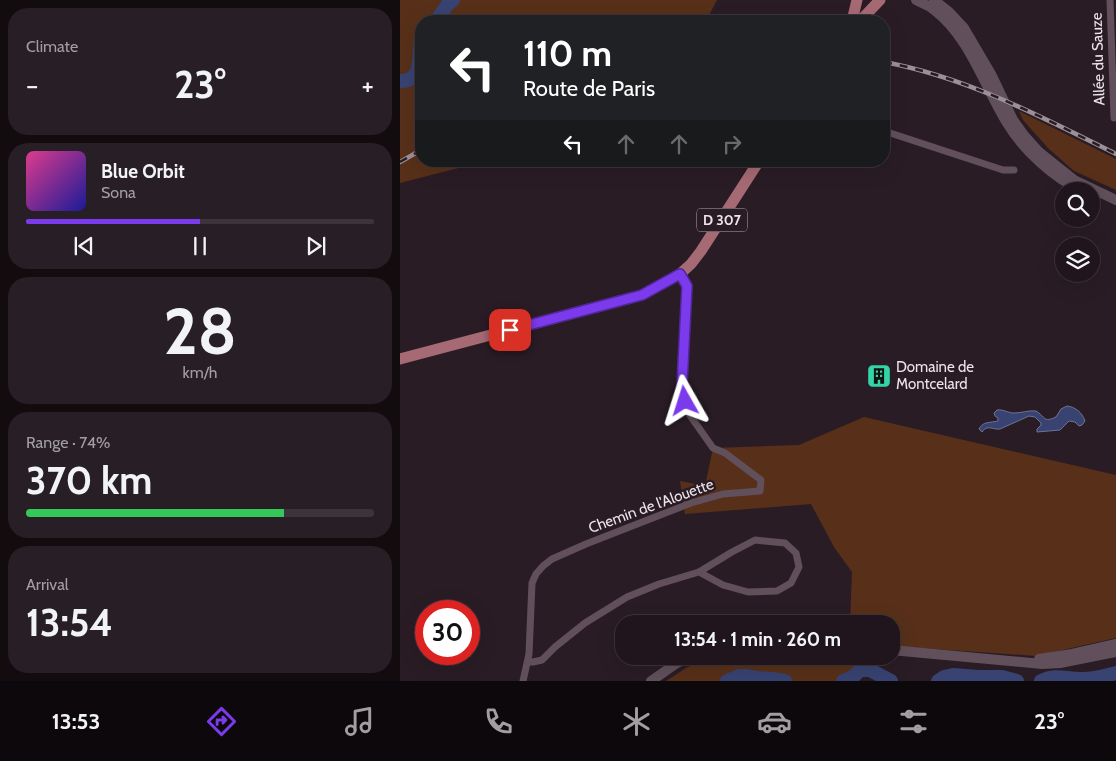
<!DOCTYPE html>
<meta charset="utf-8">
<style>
:root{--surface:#20151c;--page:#281e25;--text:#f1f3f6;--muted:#a29fa3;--line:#3d343b;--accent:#7c3aed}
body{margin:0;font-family:Cabin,sans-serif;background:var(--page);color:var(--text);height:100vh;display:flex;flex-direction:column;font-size:19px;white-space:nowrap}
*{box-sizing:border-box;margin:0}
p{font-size:16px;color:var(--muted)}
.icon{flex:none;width:28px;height:28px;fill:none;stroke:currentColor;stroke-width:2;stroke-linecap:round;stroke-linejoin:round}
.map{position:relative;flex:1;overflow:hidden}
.drawer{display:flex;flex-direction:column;gap:8px;padding:8px;background:#120c0f;width:400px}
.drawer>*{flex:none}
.hud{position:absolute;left:15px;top:15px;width:475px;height:152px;border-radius:20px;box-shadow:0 5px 20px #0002,0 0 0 1px var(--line);background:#202124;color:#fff;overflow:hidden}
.fabs{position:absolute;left:655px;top:182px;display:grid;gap:10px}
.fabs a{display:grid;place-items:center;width:45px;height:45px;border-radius:50%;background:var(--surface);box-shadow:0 5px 20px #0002,0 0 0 1px var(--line);font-size:25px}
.speed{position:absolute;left:15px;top:600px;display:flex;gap:10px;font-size:25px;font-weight:700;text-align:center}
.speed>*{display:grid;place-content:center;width:65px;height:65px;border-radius:50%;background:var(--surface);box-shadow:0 5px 20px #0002,0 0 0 1px var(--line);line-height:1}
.speed .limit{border:8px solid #d22;background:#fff;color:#111}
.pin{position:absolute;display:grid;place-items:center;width:42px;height:42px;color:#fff;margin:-21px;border-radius:10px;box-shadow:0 2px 8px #0006}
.me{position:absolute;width:55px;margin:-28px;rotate:354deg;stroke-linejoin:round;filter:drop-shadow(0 0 4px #0008)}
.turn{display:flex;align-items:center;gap:18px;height:105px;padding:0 25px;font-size:22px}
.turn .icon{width:65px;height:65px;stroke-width:2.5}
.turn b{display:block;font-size:35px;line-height:42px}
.lanes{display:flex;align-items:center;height:48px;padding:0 25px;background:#0003;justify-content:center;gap:25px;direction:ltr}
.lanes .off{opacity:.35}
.big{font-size:38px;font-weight:700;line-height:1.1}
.drawer .card{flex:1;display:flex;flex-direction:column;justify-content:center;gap:8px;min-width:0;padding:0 18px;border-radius:20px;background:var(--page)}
.drawer .dial{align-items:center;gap:0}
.dial b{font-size:65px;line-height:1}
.song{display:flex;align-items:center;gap:15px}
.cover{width:60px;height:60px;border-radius:8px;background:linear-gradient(135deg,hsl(330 70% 55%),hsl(240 70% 35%))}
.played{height:5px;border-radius:2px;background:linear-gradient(90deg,var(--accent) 50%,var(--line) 50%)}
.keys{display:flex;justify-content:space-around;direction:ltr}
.heat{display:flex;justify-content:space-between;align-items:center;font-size:28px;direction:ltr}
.charge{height:8px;border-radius:4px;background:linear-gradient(90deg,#34c759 74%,var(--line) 0)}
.trip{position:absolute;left:215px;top:615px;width:285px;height:50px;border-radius:20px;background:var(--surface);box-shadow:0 5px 20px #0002,0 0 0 1px var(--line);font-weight:700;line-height:50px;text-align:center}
.menu{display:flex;height:80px;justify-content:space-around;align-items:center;background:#0d080b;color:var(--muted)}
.menu .icon{width:35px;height:35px}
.menu .active{color:var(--accent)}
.menu b{font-size:22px;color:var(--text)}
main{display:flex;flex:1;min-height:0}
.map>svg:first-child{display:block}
</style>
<main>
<section class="drawer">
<div class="card"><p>Climate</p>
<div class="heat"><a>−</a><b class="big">23°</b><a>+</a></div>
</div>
<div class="card">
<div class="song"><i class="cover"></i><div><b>Blue Orbit</b><p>Sona</p></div></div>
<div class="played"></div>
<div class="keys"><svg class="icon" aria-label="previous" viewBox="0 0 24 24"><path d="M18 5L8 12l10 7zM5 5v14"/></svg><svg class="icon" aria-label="pause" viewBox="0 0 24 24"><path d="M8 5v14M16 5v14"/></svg><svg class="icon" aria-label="next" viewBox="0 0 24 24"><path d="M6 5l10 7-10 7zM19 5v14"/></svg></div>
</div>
<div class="card dial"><b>28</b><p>km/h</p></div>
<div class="card"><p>Range · 74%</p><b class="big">370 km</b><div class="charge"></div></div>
<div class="card"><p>Arrival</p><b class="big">13:54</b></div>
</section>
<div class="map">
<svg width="716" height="681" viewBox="0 0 716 681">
<rect width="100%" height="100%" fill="#2a1c25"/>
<path fill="#583019" d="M0,0H317L306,21H21V161H86L0,183Z
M619,111L716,159V190L674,171L648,148L623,120Z
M464,417L716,475V638L636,656L491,646V624H450L452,572L434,547L411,504L285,514L280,481L305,486L313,448L399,445Z
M313,656H468V665L452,670V681H266L286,668Z"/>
<path fill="#384372" stroke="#6e7396" d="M667,406C675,407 682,412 685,421L682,425L679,426L675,422L669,421L660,430L637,432V429L641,425V423L635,417L629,416L600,429C593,430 587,424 582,432L579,429C583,421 590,423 598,421V418L595,416L594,413L597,410C603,409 608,413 614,413C622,413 629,410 636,411C646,417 643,423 656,417L661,409Z"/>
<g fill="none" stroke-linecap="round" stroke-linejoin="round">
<path stroke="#384372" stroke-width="14" d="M36,21L48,4L53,0
M0,81C24,82 18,56 21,40
M327,681L339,676H346L357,678L372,679L385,681
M443,681L454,676L458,672L462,670H470L491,681
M538,681L544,677L553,675L578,677H602L617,681
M641,681C656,674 665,679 680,679C693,680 704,676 716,673"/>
<path stroke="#61505b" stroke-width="7" d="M710,0L714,118
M484,131L603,170H614
M128,662H133L142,660L155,647L185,623L227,597L259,584L299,572L332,552L355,540L385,543L396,553L399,567L391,583L377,591L348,592L323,585L299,572
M123,681L129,654L132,583L136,574L143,566L152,559L186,544L291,503L323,494L360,491L361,480L325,453L313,448L289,414L285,401L282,384L287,286L280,274"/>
<path stroke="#61505b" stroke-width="10" d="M516,0C521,3 528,5 533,9C570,37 583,84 607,123C623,150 654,178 682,191
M534,0L549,12L564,28L591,74L613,120L623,134L639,152L674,180L716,200
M491,650L642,664L660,663L716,652
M639,659L672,654L716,644
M251,681L277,663L292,656"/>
<path stroke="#a66a74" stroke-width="11" d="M452,21L457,0
M460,21L480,0
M0,359L242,295L280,274L291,264L301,251L359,161"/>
<defs>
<path id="rail" d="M484,62C566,77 642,117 716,154
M0,162L21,150"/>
</defs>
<use href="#rail" stroke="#9c9098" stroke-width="4.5"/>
<use href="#rail" stroke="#2a1c25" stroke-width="2.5" stroke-dasharray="8" stroke-linecap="butt"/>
</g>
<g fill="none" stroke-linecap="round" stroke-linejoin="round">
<defs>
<path id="route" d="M110,330L242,295L280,274L287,286L282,384L285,401"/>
</defs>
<use href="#route" stroke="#51269a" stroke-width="12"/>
<use href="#route" stroke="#7c3aed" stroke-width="9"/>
</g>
<defs>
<symbol id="building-square" viewBox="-11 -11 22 22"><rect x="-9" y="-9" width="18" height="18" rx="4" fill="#33d4a8" stroke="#2a1c25"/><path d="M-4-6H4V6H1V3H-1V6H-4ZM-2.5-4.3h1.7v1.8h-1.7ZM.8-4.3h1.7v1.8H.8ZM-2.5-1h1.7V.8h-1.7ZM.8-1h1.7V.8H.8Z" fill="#111"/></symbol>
</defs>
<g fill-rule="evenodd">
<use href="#building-square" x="465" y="362" width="28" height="28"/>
</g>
<g text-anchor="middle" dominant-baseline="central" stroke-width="5" stroke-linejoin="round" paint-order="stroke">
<rect fill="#2a1c25" stroke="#b2a7ae" stroke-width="1" x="297" y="208.5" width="50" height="23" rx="4"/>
<g font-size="14" font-weight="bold" fill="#ede3e9">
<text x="322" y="220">D 307</text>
</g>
<g font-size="15" fill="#ede3e9" stroke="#2a1c25">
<text transform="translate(698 59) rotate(-92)">Allée du Sauze</text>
<text transform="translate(251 506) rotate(-20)">Chemin de l'Alouette</text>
</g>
<g font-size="15" fill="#ede3e9" stroke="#2a1c25" text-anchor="start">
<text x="496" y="367">Domaine de<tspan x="496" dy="17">Montcelard</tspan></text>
</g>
</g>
</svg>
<div class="fabs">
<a><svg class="icon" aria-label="search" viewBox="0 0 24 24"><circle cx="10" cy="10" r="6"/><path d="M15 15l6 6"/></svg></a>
<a><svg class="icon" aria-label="layers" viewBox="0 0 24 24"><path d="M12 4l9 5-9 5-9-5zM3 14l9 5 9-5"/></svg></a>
</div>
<div class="speed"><div class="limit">30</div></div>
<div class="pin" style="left:110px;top:330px;background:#d93025"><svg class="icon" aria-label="arrive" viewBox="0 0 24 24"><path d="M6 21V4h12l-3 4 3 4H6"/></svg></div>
<svg class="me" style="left:285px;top:401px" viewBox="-20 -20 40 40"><path d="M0-17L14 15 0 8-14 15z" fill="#7c3aed" stroke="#fff" stroke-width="4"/></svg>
<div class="trip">13:54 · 1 min · 260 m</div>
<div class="hud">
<div class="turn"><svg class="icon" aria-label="left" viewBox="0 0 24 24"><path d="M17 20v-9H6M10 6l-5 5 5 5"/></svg><div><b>110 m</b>Route de Paris</div></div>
<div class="lanes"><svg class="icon" aria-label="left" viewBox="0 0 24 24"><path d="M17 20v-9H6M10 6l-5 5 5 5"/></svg><svg class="icon off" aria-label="ahead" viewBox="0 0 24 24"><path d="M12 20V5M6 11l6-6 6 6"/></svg><svg class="icon off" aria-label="ahead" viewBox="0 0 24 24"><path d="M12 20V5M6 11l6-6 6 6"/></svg><svg class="icon off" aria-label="right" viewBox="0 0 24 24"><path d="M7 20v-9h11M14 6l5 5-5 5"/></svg></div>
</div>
</div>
</main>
<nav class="menu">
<b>13:53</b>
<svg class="icon active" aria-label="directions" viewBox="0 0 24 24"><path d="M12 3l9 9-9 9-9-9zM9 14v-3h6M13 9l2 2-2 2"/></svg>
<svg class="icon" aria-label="music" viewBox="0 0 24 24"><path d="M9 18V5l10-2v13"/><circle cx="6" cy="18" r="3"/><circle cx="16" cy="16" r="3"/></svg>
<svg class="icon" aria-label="phone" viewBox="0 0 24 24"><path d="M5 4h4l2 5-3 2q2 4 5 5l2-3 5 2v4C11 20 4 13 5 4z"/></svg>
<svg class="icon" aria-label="climate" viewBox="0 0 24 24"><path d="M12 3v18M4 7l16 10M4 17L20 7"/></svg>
<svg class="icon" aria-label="car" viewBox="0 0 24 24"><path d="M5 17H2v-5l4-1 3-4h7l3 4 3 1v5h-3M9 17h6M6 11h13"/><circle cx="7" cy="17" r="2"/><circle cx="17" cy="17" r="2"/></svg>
<svg class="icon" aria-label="filters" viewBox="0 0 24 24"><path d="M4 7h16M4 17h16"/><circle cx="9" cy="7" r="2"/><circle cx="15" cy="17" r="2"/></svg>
<b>23°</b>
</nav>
